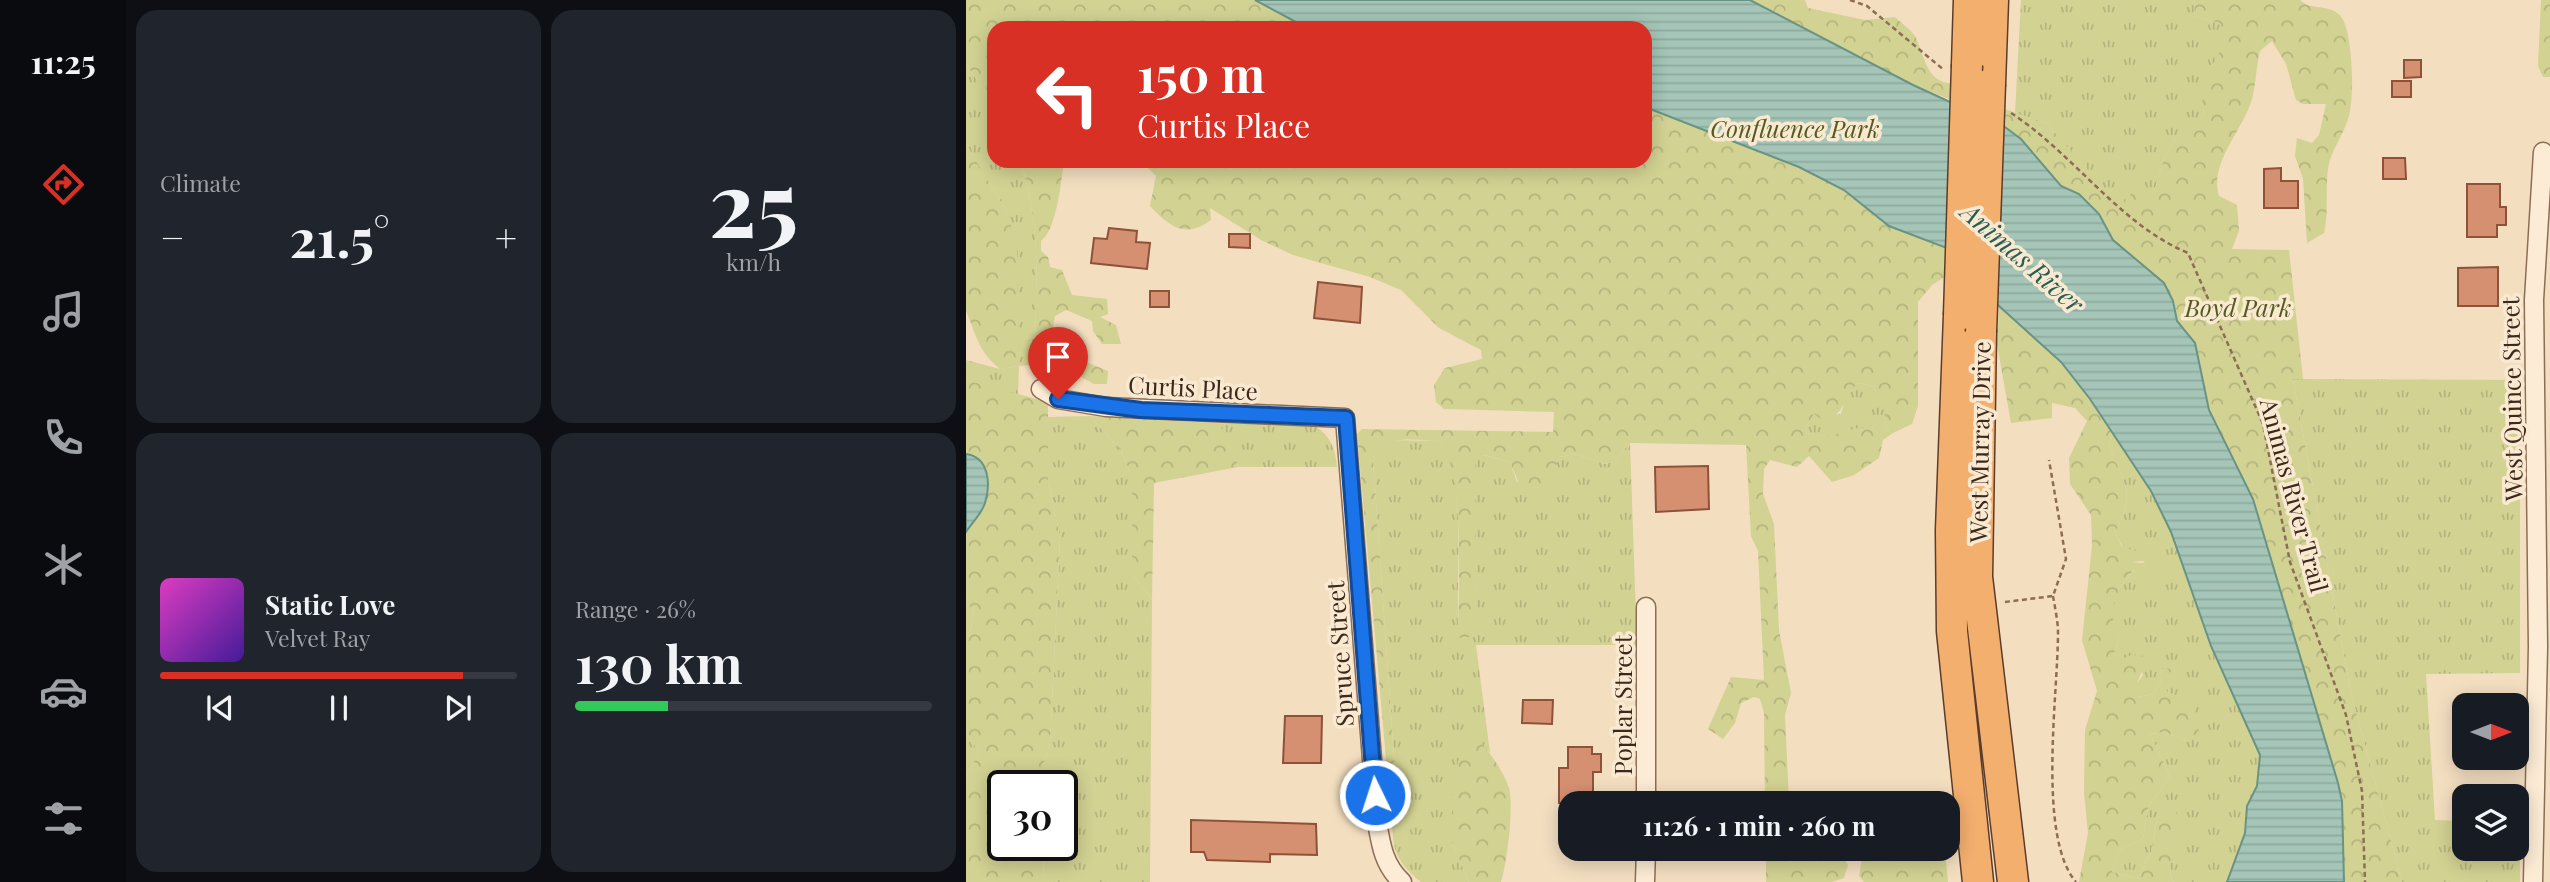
<!DOCTYPE html>
<meta charset="utf-8">
<style>
:root{--surface:#171b24;--page:#20242c;--text:#f1f3f6;--muted:#9ea1a6;--line:#363941;--accent:#d93025}
body{margin:0;font-family:"Playfair Display",serif;background:var(--page);color:var(--text);height:100vh;display:flex;flex-direction:column;font-size:26px;white-space:nowrap}
*{box-sizing:border-box;margin:0}
p{font-size:23px;color:var(--muted)}
.icon{flex:none;width:38px;height:38px;fill:none;stroke:currentColor;stroke-width:2;stroke-linecap:round;stroke-linejoin:round}
.map{position:relative;flex:1;overflow:hidden}
.panel{display:flex;flex-direction:column;gap:10px;padding:10px;background:#0d0f14;width:840px}
.panel>*{flex:none}
.hud{position:absolute;left:21px;top:21px;width:665px;height:147px;border-radius:21px;box-shadow:0 4px 18px #0003;background:#d93025;color:#fff;overflow:hidden}
.needle{width:46px;rotate:90deg}
.tools{position:absolute;left:1486px;top:693px;display:grid;gap:14px}
.tools a{display:grid;place-items:center;width:77px;height:77px;border-radius:14px;background:var(--surface);box-shadow:0 4px 18px #0003;font-size:35px}
.speed{position:absolute;left:21px;top:770px;display:flex;gap:14px;font-size:35px;font-weight:700;text-align:center}
.speed>*{display:grid;place-content:center;width:91px;height:91px;border-radius:50%;background:var(--surface);box-shadow:0 4px 18px #0003;line-height:1}
.speed .limit{border:4px solid #111;border-radius:10px;background:#fff;color:#111}
.pin{position:absolute;display:grid;place-items:center;width:60px;height:60px;color:#fff;margin:-72px -30px;border-radius:50% 50% 50% 0;rotate:-45deg;box-shadow:0 0 7px #0007}
.pin .icon{rotate:45deg}
.me{position:absolute;width:77px;margin:-38px;rotate:356deg;stroke-linejoin:round;filter:drop-shadow(0 0 5px #0008)}
.turn{display:flex;align-items:center;gap:24px;height:147px;padding:0 35px;font-size:32px}
.turn .icon{width:91px;height:91px;stroke-width:2.5}
.turn b{display:block;font-size:49px;line-height:60px}
.big{font-size:52px;font-weight:700;line-height:1.1}
.panel .tile{flex:1;display:flex;flex-direction:column;justify-content:center;gap:10px;min-width:0;padding:0 24px;border-radius:21px;background:var(--page)}
.panel .dial{align-items:center;gap:0}
.dial b{font-size:91px;line-height:1}
.song{display:flex;align-items:center;gap:21px}
.cover{width:84px;height:84px;border-radius:10px;background:linear-gradient(135deg,hsl(310 70% 55%),hsl(260 70% 35%))}
.played{height:7px;border-radius:4px;background:linear-gradient(90deg,var(--accent) 85%,var(--line) 85%)}
.keys{display:flex;justify-content:space-around;direction:ltr}
.heat{display:flex;justify-content:space-between;align-items:center;font-size:38px;direction:ltr}
.charge{height:10px;border-radius:5px;background:linear-gradient(90deg,#34c759 26%,var(--line) 0)}
.panel .tiles{flex:1;display:grid;gap:10px;grid-template-columns:repeat(2,1fr)}
.trip{position:absolute;left:592px;top:791px;width:402px;height:70px;border-radius:21px;background:var(--surface);box-shadow:0 4px 18px #0003;font-weight:700;line-height:70px;text-align:center}
main{display:flex;flex:1;min-height:0}
.dock{display:flex;flex-direction:column;width:126px;justify-content:space-around;align-items:center;background:#090b0e;color:var(--muted)}
.dock .icon{width:49px;height:49px}
.dock .selected{color:var(--accent)}
.dock b{font-size:32px;color:var(--text)}
.map>svg:first-child{display:block}
</style>
<main>
<nav class="dock">
<b>11:25</b>
<svg class="icon selected" aria-label="directions" viewBox="0 0 24 24"><path d="M12 3l9 9-9 9-9-9zM9 14v-3h6M13 9l2 2-2 2"/></svg>
<svg class="icon" aria-label="music" viewBox="0 0 24 24"><path d="M9 18V5l10-2v13"/><circle cx="6" cy="18" r="3"/><circle cx="16" cy="16" r="3"/></svg>
<svg class="icon" aria-label="phone" viewBox="0 0 24 24"><path d="M5 4h4l2 5-3 2q2 4 5 5l2-3 5 2v4C11 20 4 13 5 4z"/></svg>
<svg class="icon" aria-label="climate" viewBox="0 0 24 24"><path d="M12 3v18M4 7l16 10M4 17L20 7"/></svg>
<svg class="icon" aria-label="car" viewBox="0 0 24 24"><path d="M5 17H2v-5l4-1 3-4h7l3 4 3 1v5h-3M9 17h6M6 11h13"/><circle cx="7" cy="17" r="2"/><circle cx="17" cy="17" r="2"/></svg>
<svg class="icon" aria-label="filters" viewBox="0 0 24 24"><path d="M4 7h16M4 17h16"/><circle cx="9" cy="7" r="2"/><circle cx="15" cy="17" r="2"/></svg>
</nav>
<section class="panel">
<div class="tiles">
<div class="tile"><p>Climate</p>
<div class="heat"><a>−</a><b class="big">21.5°</b><a>+</a></div>
</div>
<div class="tile dial"><b>25</b><p>km/h</p></div>
<div class="tile">
<div class="song"><i class="cover"></i><div><b>Static Love</b><p>Velvet Ray</p></div></div>
<div class="played"></div>
<div class="keys"><svg class="icon" aria-label="previous" viewBox="0 0 24 24"><path d="M18 5L8 12l10 7zM5 5v14"/></svg><svg class="icon" aria-label="pause" viewBox="0 0 24 24"><path d="M8 5v14M16 5v14"/></svg><svg class="icon" aria-label="next" viewBox="0 0 24 24"><path d="M6 5l10 7-10 7zM19 5v14"/></svg></div>
</div>
<div class="tile"><p>Range · 26%</p><b class="big">130 km</b><div class="charge"></div></div>
</div>
</section>
<div class="map">
<svg width="1584" height="882" viewBox="0 0 1584 882">
<defs>
<pattern id="grass-tufts" width="24" height="20" patternUnits="userSpaceOnUse" patternTransform="scale(1.75)"><rect width="24" height="20" fill="#d2d293"/><path d="M3 7l-1-3M5 7V3M7 7l1-3M15 17l-1-3M17 17v-4M19 17l1-3" fill="none" stroke="#b5b47e"/></pattern>
<pattern id="forest-crowns" width="20" height="18" patternUnits="userSpaceOnUse" patternTransform="scale(1.75)"><rect width="20" height="18" fill="#d2d293"/><path d="M2 6a3 3 0 1 1 6 0M12 15a3 3 0 1 1 6 0" fill="none" stroke="#b5b47e"/></pattern>
<pattern id="water-rules" width="6" height="5" patternUnits="userSpaceOnUse" patternTransform="scale(1.75)"><rect width="6" height="5" fill="#a4c5b7"/><path d="M0 2.5h6" fill="none" stroke="#8ea99d"/></pattern>
</defs>
<rect width="100%" height="100%" fill="#f3dec0"/>
<path fill="url(#grass-tufts)" d="M1055,0H1229L1228,16L1253,23L1261,41C1250,64 1233,87 1238,115C1229,124 1217,132 1209,140C1196,155 1194,174 1188,192H1179L1157,210L1080,123L1049,113Z
M0,64L28,105V161H55C63,191 69,220 70,251C72,290 67,325 72,365L53,366L52,395L0,380V360L34,369L53,366L42,214L0,144Z
M1327,379L1554,380V673L1460,674L1469,820L1498,821V849H1550L1551,821H1554V882H1436L1385,693Z
M891,383L907,386L920,403L918,430L927,433L917,440L906,427L858,438L841,433L840,427L848,414L853,417L875,414L880,397Z
M124,416L155,451L166,476V574L186,600L184,882H77L78,845H96V786H78L77,765L84,744L94,537L82,479V417Z
M250,423L349,426C364,435 370,450 371,467H272L269,454Z
M1147,431L1185,491L1205,532L1245,645L1294,755L1291,786L1281,806L1279,833L1261,882H1207C1199,864 1209,840 1213,821L1193,810L1185,852L1172,879L1146,872L1153,850L1177,839L1182,807L1204,776L1184,734L1198,732L1222,741L1227,705L1200,691L1196,668L1194,683L1188,694L1171,697V683L1177,675L1166,655L1153,661L1148,653L1153,640C1138,605 1151,584 1179,561L1165,562L1149,533C1170,491 1160,487 1143,447Z
M422,440L473,441C503,468 488,595 493,638L506,637L510,629L508,459L517,455L544,462L551,482L590,465L593,457L610,454L638,464L647,462L664,443L671,645H510L524,753L509,737L486,797V842L503,882H455C440,870 428,857 427,837L430,838L432,814L407,458L411,446Z
M0,599L8,611L3,639L0,640Z
M0,732L13,752L0,777Z"/>
<path fill="url(#forest-crowns)" d="M0,0H289L341,28H28V105L0,64Z
M784,0H839L842,8L899,20L929,17C935,23 944,29 949,36C960,58 959,82 988,84V101L947,85Z
M1229,0H1334C1346,12 1365,2 1376,18C1387,36 1389,99 1382,119C1377,136 1364,152 1362,169C1359,190 1363,211 1358,233L1341,243L1337,179L1329,156L1331,138L1346,143L1353,135L1360,104H1337L1330,100L1320,64L1306,41L1294,51C1290,67 1290,84 1286,99C1277,131 1243,162 1253,196L1271,205L1273,231L1266,249L1323,250L1337,379H1327L1385,693L1436,882H1378L1376,801L1372,783L1287,499L1243,410L1234,365L1222,332L1211,321L1207,301L1198,283L1147,240L1133,214L1113,194L1095,186L1055,139L1039,127V109L1080,123L1157,209L1160,199L1168,191L1188,192C1194,174 1196,155 1209,140C1216,132 1229,124 1238,115L1235,85L1260,41L1253,23L1228,16Z
M1575,0H1584V77H1577L1572,66Z
M679,107L833,167L878,190L923,226L981,248L980,276L966,285L952,302V406L946,424L927,433L918,430L919,403L907,386L891,383C880,398 877,412 861,423L848,414L840,427L841,433C870,442 878,426 906,427L917,440L913,458L888,475L866,482L843,456L831,467L804,460L798,469L797,494L808,524L813,630L825,693L819,715L823,803H799L798,713L794,699L788,697L775,703L769,723L757,739L742,729L765,677L798,680L792,551L785,536L780,445L664,443L647,462L638,464L610,454L593,457L582,490L568,497L557,493L544,462L518,455L509,459L510,629L506,637L492,638C492,597 500,466 473,441C450,441 417,432 407,458L432,814L430,838L427,837L391,434L396,429L587,432L588,412L478,409L470,402L468,385L479,368L516,359L515,350L473,328L435,290L404,277L327,255L295,240L244,208L245,220C219,239 204,227 184,206L190,176L175,161H679Z
M0,144L42,214L51,250L53,366L34,369C11,350 11,336 0,311Z
M55,161H98C95,181 91,229 75,241V251L82,257L84,267L96,270L106,295L141,299L142,314L134,317L150,325L155,344H136L127,331L126,321L100,310L89,316L86,332L102,364L113,359L142,371L141,384H128L95,366L81,370L72,365C67,325 72,290 70,251C69,220 63,191 55,161Z
M1033,306L1095,362L1147,431L1143,447C1160,487 1170,491 1149,533L1156,547L1171,551L1166,562L1194,565L1189,582L1176,583L1168,570C1147,591 1141,612 1153,640L1148,653L1153,660L1166,655L1182,656L1171,683V697L1188,694L1194,683L1196,668L1206,669L1208,681L1200,691L1228,705L1233,732L1222,741L1198,732L1184,734L1204,776L1182,807L1177,839L1153,850L1146,872L1172,879L1185,852L1193,810L1206,803C1208,808 1212,814 1213,819C1216,840 1197,860 1207,882H1113L1122,833L1118,793L1119,730L1131,691L1116,640L1126,546L1125,515L1104,484L1103,458L1121,421L1109,408L1086,403V418L1045,423L1031,344Z
M0,380L82,402V479L94,537L84,744L77,765L78,786H37V845H78L77,882H0V777L13,752L0,732V640L3,639L8,611L0,599V532L19,504L9,455L0,454Z
M124,416L250,423C265,434 269,449 272,467L188,483L186,600L166,574V476L155,451Z
M510,736C523,752 536,768 543,788C548,805 541,864 535,882H503L486,842V797L492,761Z
M800,849H827L835,856L876,855L882,865L878,878L866,882H800Z
M942,849H979L982,882H898L893,876L896,858L910,854L940,855Z"/>
<path fill="url(#water-rules)" stroke="#699484" stroke-width="2" d="M289,0H784L947,85L1039,127L1055,139L1095,186L1113,194L1133,214L1147,240L1198,283L1207,301L1211,321L1229,343L1243,410L1287,499L1372,783L1376,801L1378,882H1261L1279,833L1281,806L1291,786L1294,755L1245,646L1205,532L1185,491L1124,399L1095,362L1033,306L981,248L923,226L878,190L833,167L679,107V28H341Z
M0,454C23,457 25,484 19,503C16,513 6,523 0,532Z"/>
<path fill="#d59072" stroke="#905139" stroke-width="2" d="M1438,60H1455V77L1438,78Z
M1426,81H1445V97H1426Z
M1417,158H1439L1440,179H1417Z
M1315,168V181H1332V208H1298V169Z
M1501,184H1534V207H1540V225H1531V237H1501Z
M143,228L171,231L170,242L184,243L181,269L125,263L128,238L141,239Z
M263,234H284V248L263,247Z
M1532,267V306H1492V268Z
M352,282L396,287L394,323L348,318Z
M184,291H203V307H184Z
M742,466L743,509L690,512L689,467Z
M557,700H587L586,724L556,723Z
M319,716H356L355,763H317Z
M602,747H626V754H635V772H627V803H593V768H602Z
M225,820L350,824L351,855L304,854V862L241,860L238,852H225Z"/>
<g fill="none" stroke-linecap="round" stroke-linejoin="round">
<defs>
<path id="minor" d="M75,389L92,399L140,407L379,418L411,822C415,846 418,865 436,882
M680,803V607
M679,882L680,849
M1567,882L1572,647L1568,300L1577,152"/>
<path id="trunk" d="M1001,65L1003,0
M1024,84L1027,0
M993,315L985,530L986,631L1012,882
M1015,332L1011,577L1047,882"/>
</defs>
<use href="#minor" stroke="#8e6d56" stroke-width="21"/>
<use href="#trunk" stroke="#5c3c2b" stroke-width="33"/>
<path stroke="#8e6d56" stroke-width="2.5" stroke-dasharray="5 3.5" stroke-linecap="butt" d="M884,0L901,6L978,70
M1045,113C1108,154 1153,224 1222,253L1297,424L1324,562L1380,715L1396,791L1399,882
M1087,596C1089,608 1092,621 1092,633C1092,694 1071,837 1110,882
M1039,602L1087,596L1100,559L1083,460"/>
<use href="#minor" stroke="#fcecd5" stroke-width="18"/>
<use href="#trunk" stroke="#f3af6e" stroke-width="30"/>
<defs>
<path id="trunk-bridge" d="M993,315L1001,65
M1015,332L1024,84"/>
</defs>
<use href="#trunk-bridge" stroke="#5c3c2b" stroke-width="33" stroke-linecap="butt"/>
<use href="#trunk-bridge" stroke="#f3af6e" stroke-width="30"/>
</g>
<g fill="none" stroke-linecap="round" stroke-linejoin="round">
<defs>
<path id="route" d="M92,399L175,410L380,418L409,795"/>
</defs>
<use href="#route" stroke="#114b97" stroke-width="18"/>
<use href="#route" stroke="#1a73e8" stroke-width="12"/>
</g>
<g text-anchor="middle" dominant-baseline="central" stroke-width="7" stroke-linejoin="round" paint-order="stroke">
<g font-size="24" font-style="italic" fill="#535b20" stroke="#f9e9d1">
<text x="829" y="128">Confluence Park</text>
<text x="1272" y="307">Boyd Park</text>
</g>
<g font-size="24" fill="#3c281c" stroke="#f9e9d1">
<text transform="translate(227 387) rotate(3)">Curtis Place</text>
<text transform="translate(1545 399) rotate(-91)">West Quince Street</text>
<text transform="translate(1013 442) rotate(-89)">West Murray Drive</text>
<text transform="translate(1329 495) rotate(75)">Animas River Trail</text>
<text transform="translate(373 654) rotate(-94)">Spruce Street</text>
<text transform="translate(656 705) rotate(-90)">Poplar Street</text>
</g>
<g font-size="26" font-style="italic" fill="#295e54" stroke="#f9e9d1">
<text transform="translate(1057 257) rotate(41)">Animas River</text>
</g>
</g>
</svg>
<div class="tools">
<a><svg class="needle" viewBox="-14 -14 28 28"><path d="M0-13l5 13h-10z" fill="#e53935"/><path d="M0 13l5-13h-10z" fill="#9ea1a6"/></svg></a>
<a><svg class="icon" aria-label="layers" viewBox="0 0 24 24"><path d="M12 4l9 5-9 5-9-5zM3 14l9 5 9-5"/></svg></a>
</div>
<div class="speed"><div class="limit">30</div></div>
<div class="pin" style="left:92px;top:399px;background:#d93025"><svg class="icon" aria-label="arrive" viewBox="0 0 24 24"><path d="M6 21V4h12l-3 4 3 4H6"/></svg></div>
<svg class="me" style="left:409px;top:795px" viewBox="-20 -20 40 40"><circle r="17" fill="#1a73e8" stroke="#fff" stroke-width="3"/><path d="M0-11L8 9 0 5-8 9z" fill="#fff"/></svg>
<div class="trip">11:26 · 1 min · 260 m</div>
<div class="hud">
<div class="turn"><svg class="icon" aria-label="left" viewBox="0 0 24 24"><path d="M17 20v-9H6M10 6l-5 5 5 5"/></svg><div><b>150 m</b>Curtis Place</div></div>
</div>
</div>
</main>
